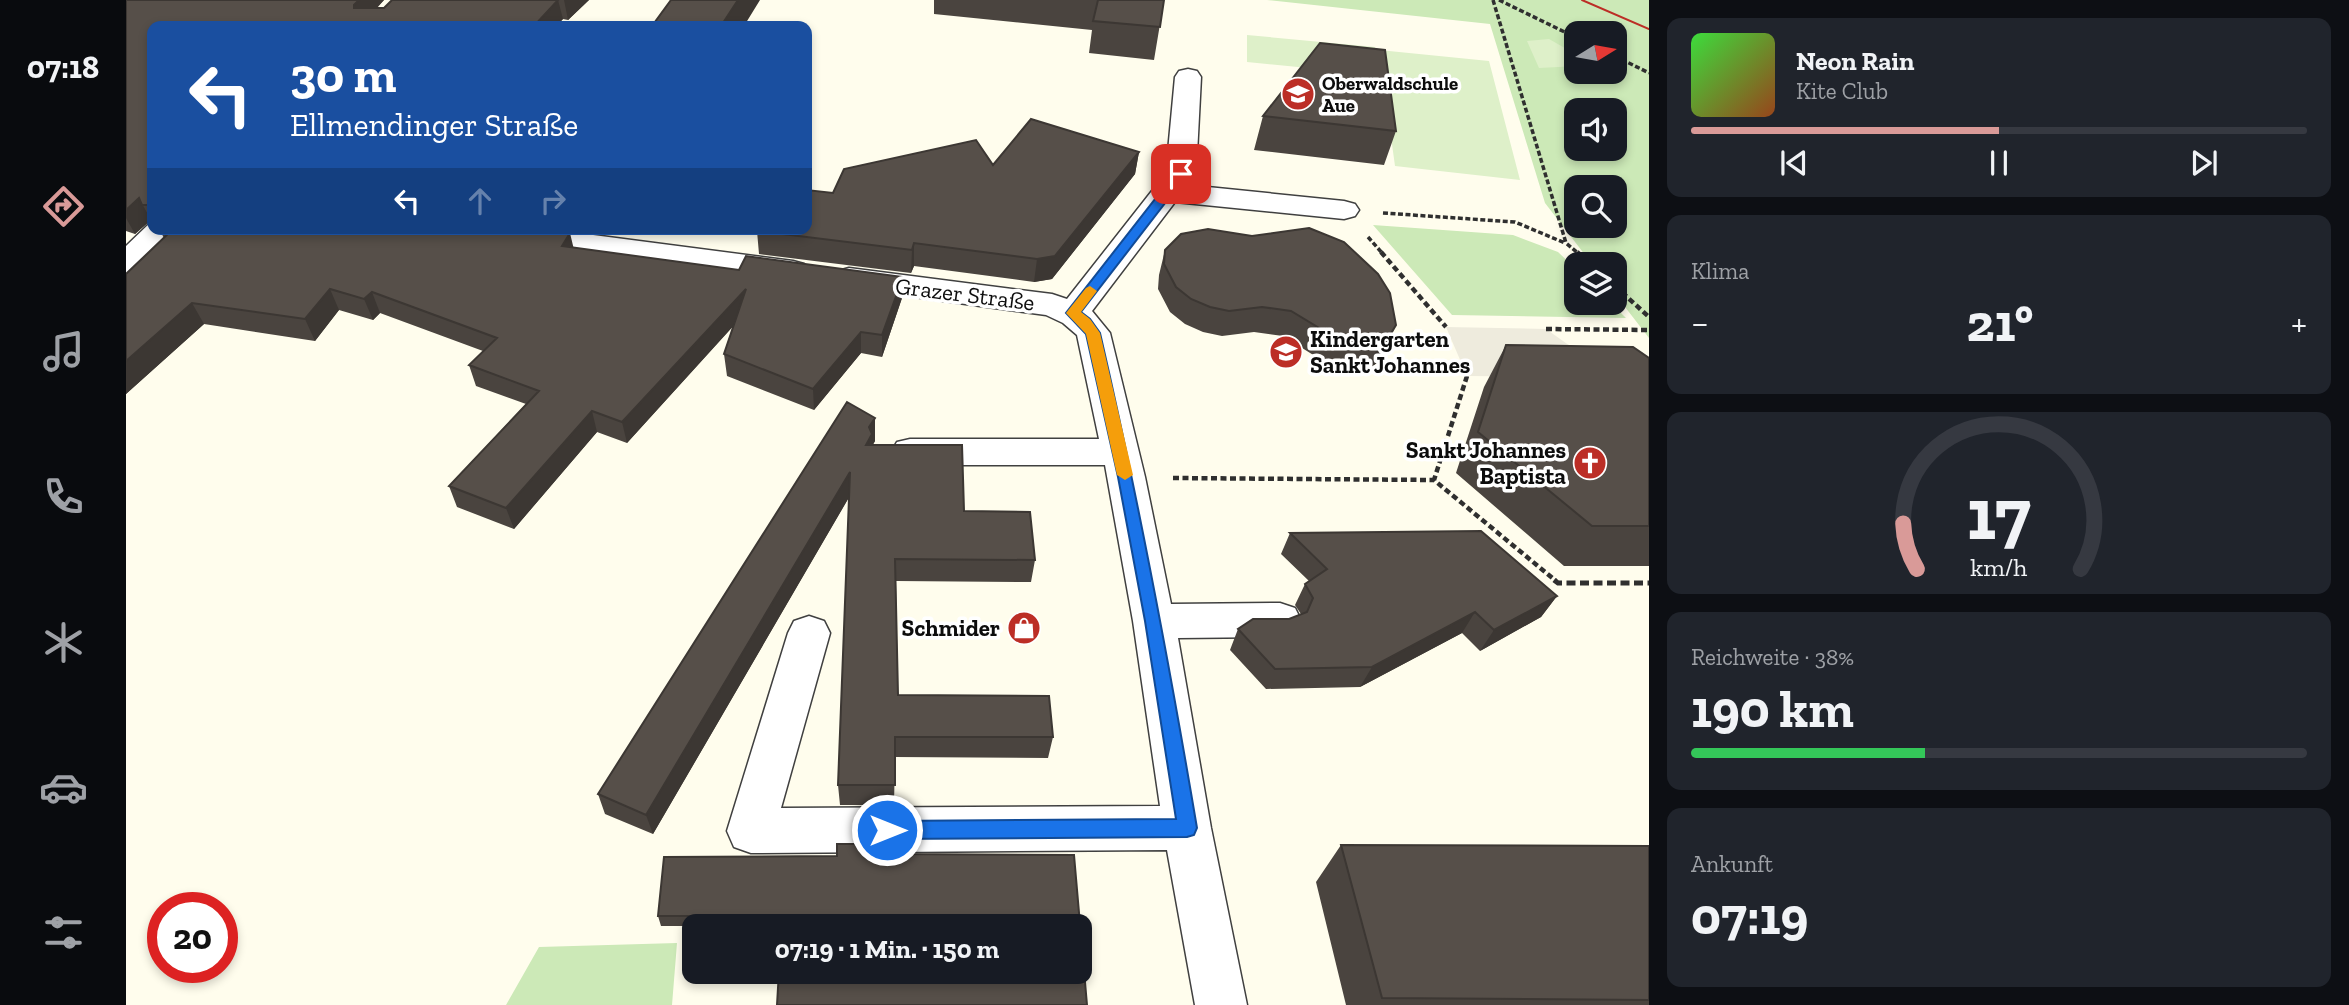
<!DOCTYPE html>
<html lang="de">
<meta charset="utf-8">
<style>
:root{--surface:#171b24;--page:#20242c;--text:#f1f3f6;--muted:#9ea1a6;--line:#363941;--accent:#d99a98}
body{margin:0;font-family:"Zilla Slab",serif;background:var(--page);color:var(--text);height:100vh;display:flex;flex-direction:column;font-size:26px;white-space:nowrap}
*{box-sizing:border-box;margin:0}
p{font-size:23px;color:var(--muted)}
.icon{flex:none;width:38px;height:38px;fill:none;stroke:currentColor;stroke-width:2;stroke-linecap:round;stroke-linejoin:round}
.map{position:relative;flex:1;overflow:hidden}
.drawer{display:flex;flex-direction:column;gap:18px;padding:18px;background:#0d0f14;width:700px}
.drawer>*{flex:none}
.hud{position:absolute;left:21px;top:21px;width:665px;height:214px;border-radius:14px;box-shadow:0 4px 10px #0003;background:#1a4fa0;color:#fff;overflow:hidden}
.needle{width:46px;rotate:79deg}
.tools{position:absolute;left:1438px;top:21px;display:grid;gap:14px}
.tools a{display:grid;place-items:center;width:63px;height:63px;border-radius:14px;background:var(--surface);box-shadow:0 4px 10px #0003;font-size:35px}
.speed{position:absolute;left:21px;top:892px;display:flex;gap:14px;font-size:35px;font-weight:700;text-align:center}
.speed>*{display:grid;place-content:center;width:91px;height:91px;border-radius:50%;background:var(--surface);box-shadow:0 4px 10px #0003;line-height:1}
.speed .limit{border:10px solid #d22;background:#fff;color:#111}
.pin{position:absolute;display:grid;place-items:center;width:60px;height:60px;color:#fff;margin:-30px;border-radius:14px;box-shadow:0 4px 10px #0006}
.me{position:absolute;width:77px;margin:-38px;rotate:90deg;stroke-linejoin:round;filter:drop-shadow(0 0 5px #0008)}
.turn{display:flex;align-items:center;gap:24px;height:147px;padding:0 28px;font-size:32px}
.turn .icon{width:91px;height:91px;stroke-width:2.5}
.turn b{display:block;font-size:49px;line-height:60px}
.lanes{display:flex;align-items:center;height:66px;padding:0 28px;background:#0003;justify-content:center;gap:35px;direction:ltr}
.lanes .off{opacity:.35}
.big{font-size:52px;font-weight:700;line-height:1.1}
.drawer .tile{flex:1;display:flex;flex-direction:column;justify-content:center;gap:10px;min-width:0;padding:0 24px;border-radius:14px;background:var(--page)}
.drawer .dial{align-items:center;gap:0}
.dial svg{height:182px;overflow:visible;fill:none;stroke:var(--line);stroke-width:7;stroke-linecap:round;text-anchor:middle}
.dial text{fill:var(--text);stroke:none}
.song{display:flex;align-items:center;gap:21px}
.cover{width:84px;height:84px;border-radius:10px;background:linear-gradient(135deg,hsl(120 70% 55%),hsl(20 70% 35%))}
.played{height:7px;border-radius:4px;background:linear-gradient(90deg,var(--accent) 50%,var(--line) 50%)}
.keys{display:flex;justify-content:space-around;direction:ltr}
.heat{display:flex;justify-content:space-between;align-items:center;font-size:38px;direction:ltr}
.charge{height:10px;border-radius:5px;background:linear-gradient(90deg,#34c759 38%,var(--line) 0)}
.trip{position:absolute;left:556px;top:914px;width:410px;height:70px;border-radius:14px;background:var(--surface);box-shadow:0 4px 10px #0003;font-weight:700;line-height:70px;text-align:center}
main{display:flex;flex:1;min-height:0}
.dock{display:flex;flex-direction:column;width:126px;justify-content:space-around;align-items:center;background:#090b0e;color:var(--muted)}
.dock .icon{width:49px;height:49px}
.dock .on{color:var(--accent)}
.dock b{font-size:32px;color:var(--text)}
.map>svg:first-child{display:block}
</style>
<main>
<nav class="dock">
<b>07:18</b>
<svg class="icon on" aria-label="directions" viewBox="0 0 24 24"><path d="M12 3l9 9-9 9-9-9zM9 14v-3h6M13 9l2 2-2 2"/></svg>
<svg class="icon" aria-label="music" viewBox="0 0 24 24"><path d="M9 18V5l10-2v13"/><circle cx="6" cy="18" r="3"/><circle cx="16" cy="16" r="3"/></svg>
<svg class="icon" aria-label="phone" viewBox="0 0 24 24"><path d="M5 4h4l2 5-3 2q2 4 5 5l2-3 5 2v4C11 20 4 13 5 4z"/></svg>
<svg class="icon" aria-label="climate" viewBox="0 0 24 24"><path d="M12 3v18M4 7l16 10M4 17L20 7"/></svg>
<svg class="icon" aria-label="car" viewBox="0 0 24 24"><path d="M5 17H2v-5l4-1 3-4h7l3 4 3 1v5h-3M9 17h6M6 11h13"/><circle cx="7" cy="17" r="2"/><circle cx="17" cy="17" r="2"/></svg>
<svg class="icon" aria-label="filters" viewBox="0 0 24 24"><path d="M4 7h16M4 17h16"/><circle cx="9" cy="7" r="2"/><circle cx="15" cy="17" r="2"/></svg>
</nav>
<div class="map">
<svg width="1523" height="1005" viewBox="0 0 1523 1005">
<rect width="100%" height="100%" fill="#fffded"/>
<path fill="#cce9b7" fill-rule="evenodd" d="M1141,0H1523V338L1489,294V264H1466L1419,203L1364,24ZM1451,33H1489V72H1451ZM1451,110H1489V149H1451ZM1451,187H1489V226H1451Z
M1247,225L1387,235L1432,252L1451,270V303H1485L1500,318L1326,315Z
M551,943L546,1005H380L413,947Z"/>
<path fill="#def0c9" d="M1121,35L1249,47L1253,75L1121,62Z
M1423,39L1451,55V66L1413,68L1401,41Z
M1253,50L1363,61L1394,180L1269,166Z"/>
<path fill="#eeebdd" d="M1320,327L1420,329L1488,377L1341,376Z"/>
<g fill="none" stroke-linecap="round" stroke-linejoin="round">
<defs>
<path id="minor" d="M1062,69L1071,71L1075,77L1070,174L1062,185L1218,201L1229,204L1233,210L1229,216L1218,219L1049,202L966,311L984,333L1019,477L1045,604L1154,603L1169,608L1175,620L1169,632L1154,637L1052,638L1085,828L1121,1005H1069L1041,850L625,853L608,847L601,831L662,633L668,621L683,616L698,621L704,633L655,808L1034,806L1007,621L979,465H784L771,462L765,452L771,442L784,439H973L951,335L937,323L920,315L723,288L712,285L707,278L712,271L723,268L926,294L941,299L1040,173L1049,77L1053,71Z
M25,222L26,229H51L11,270L0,273V246Z
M332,229H421L667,261L678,264L683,271L678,278L667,281L347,238L336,236Z"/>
</defs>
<use href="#minor" stroke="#404040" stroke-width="3"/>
<path stroke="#2f2f2f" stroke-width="3.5" stroke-dasharray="5 2.5" stroke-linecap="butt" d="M1367,0L1440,243L1453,254
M1373,0L1451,38
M1489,56L1523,73
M1257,213L1389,222L1439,243
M1242,237L1257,254"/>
<path stroke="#2f2f2f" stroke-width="4.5" stroke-dasharray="6 3.5" stroke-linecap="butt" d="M1255,252L1320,327
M1451,252L1465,264
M1445,263L1459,260
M1489,286L1523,317
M1420,329L1523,330
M1341,376L1308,480L1430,581
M1047,478L1308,480"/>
<path stroke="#2f2f2f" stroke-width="5" stroke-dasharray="9 4.5" stroke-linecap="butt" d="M1428,580L1432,583H1523"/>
<use href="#minor" fill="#fff" fill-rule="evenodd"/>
<path stroke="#bc2e26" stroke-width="2" d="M1456,0L1523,29"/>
</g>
<path fill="#4a443f" d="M0,0H258L251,8H258L266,0H463L442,20L437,19L430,26H26V223L25,220L9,234L0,231Z
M808,0H1038L1028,60L963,53L966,30L808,14Z
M1137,116L1270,131L1258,165L1128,150Z
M1013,152L1009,174L926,279L908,282L788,266L785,273L633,254L631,231L707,193L867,165Z
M33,229H416L448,248L776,298L756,357L735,353L688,410L601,376L598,354L607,326L501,443L471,432L388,529L331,507L323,486L400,404L350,386L343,365L357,351L254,313L247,320L213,310L189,341L78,324L0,394V274L38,238Z
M443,229H466L464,232Z
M1126,236L1260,350L1254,361L1242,369L1223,371L1208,368L1157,336L1128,332L1096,336L1077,332L1059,324L1044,312L1032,289L1033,275L1039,250Z
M1380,345L1523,358V566H1438L1330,473L1358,387Z
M749,418V441L747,445L838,511L909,560L905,582L770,581L772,695L927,737L922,758L769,757L768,805H714L712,785L723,497L527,834L479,814L472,794Z
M1164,533L1431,596L1415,617L1354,651L1336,633L1234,687L1140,689L1104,650L1112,629L1163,619L1175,614L1169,605L1179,584L1183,581L1155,554Z
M711,844H768V854L948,855L961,1005H651L653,971H954V926H535L532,916L538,857L711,856Z
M1215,845L1523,846V1005H1220L1190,882Z"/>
<path fill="#3c3733" d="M233,0H258L235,24L228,8V5Z
M432,0L437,19L430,26H408Z
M438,0H463L442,20Z
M612,0H634L618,26H595Z
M1013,152L1009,174L926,279L908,282L911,259Z
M13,198L25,220L9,234L0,218V210Z
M444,233L449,254L436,246Z
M788,243V266L785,273L786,250Z
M777,277L776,298L756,357V335Z
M204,289L213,310L189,341L179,319Z
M620,289L622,310L501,443L496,422Z
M246,292L254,313L247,320L238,299Z
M66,303L78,324L0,394V361Z
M1270,325L1254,361L1242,369L1253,344Z
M735,332V353L688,410L687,389Z
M466,411L471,432L388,529L380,508Z
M749,418V441L746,445H740L743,427Z
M724,472L725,494L527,834L520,815Z
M1431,596L1415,617L1354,651L1368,630Z
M1349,612L1336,633L1234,687L1246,667Z"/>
<path fill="#564f49" stroke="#3c3733" stroke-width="2" d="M0,0H233L228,5V8H258L266,0H432L408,26H26V205H16L13,198L0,210Z
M545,0H612L595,26H602H526Z
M972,0H1038L1034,27L967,21Z
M1194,43L1259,50L1270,131L1137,116Z
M905,119L1013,152L929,256L911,259L788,243L786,250L631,231L632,229H681V190L707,193L718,169L850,140L867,165Z
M1183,228L1218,242L1252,274L1264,293L1270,325L1264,335L1253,344L1233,346L1218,343L1165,311L1136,307L1103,311L1084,307L1065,299L1050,287L1038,264L1039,250L1055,234L1082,229L1126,236Z
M47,229H416L444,233L436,246L613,270L620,256L777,277L756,335L735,332L687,389L598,354L620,289L496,422L466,411L380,508L323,486L413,391L343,365L371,338L246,292L238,299L204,289L179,319L66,303L0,361V274Z
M1380,345L1507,347L1523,358V526H1466L1352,432Z
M721,402L749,418L743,427L746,434L740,445H836L838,511L904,512L909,560L769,559L772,695L923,696L927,737H769V785H712L724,472L520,815L472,794Z
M1355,531L1431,596L1368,630L1349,612L1246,667L1149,669L1112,629L1127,619H1163L1181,612L1187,598L1179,584L1201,569L1164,533Z
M711,844H768V854L948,855L961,1005H651L653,971H954V926H656L657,916H532L538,857L711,856Z
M1215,845L1523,846V1000L1256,998Z"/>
<path fill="#1a73e8" stroke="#114b97" stroke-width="2" d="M1055,170L1060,171V176L955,312L964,319L974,333C1012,497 1043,662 1071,828L1068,835L1061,837L761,839L754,836L751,830L754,823L761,821L1050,819L1019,621L992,477L960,334L940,313L1051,171Z"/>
<path fill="#f59e0b" d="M964,286L971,291L955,312L964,319L974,333L1007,475L999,480L991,475L960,334L940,313L960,288Z"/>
<defs>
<symbol id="school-disc" viewBox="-11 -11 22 22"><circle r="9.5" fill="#bc2e26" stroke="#fff"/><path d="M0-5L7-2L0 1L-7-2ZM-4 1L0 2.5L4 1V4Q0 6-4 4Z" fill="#fff"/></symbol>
<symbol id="church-disc" viewBox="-11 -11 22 22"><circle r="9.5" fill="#bc2e26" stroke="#fff"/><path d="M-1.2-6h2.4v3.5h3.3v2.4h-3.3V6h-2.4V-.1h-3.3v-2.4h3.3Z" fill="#fff"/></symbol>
<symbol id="shop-disc" viewBox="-11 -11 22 22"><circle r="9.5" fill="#bc2e26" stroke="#fff"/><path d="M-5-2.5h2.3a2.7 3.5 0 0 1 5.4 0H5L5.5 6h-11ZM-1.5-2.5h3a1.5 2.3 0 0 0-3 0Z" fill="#fff"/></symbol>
</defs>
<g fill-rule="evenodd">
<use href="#school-disc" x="1153" y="75" width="38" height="38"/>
<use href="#school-disc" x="1141" y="333" width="38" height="38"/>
<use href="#church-disc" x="1445" y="444" width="38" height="38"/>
<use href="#shop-disc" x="879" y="609" width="38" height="38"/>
</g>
<g text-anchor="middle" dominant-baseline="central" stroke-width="7" stroke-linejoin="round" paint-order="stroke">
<g font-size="19" font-weight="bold" fill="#0d0d0d" stroke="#fff" text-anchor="start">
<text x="1196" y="83">Oberwaldschule<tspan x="1196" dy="22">Aue</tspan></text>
</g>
<g font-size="23" fill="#0d0d0d" stroke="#fff">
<text transform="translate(839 294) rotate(7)">Grazer Straße</text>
</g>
<g font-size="23" font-weight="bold" fill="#0d0d0d" stroke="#fff" text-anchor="end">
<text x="1184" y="339" text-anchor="start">Kindergarten<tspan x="1184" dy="26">Sankt Johannes</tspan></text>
<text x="1440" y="450">Sankt Johannes<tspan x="1440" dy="26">Baptista</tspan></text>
<text x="874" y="628">Schmider</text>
</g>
</g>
</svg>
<div class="tools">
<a><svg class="needle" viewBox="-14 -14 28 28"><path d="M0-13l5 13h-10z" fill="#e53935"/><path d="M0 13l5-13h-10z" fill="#9ea1a6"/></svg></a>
<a><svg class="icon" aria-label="sound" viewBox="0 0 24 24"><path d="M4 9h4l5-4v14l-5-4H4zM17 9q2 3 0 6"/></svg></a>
<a><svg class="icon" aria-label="search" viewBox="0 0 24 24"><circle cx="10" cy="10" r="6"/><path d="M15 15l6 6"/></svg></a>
<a><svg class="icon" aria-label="layers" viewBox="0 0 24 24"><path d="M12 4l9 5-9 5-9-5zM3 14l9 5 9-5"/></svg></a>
</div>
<div class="speed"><div class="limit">20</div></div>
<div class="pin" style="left:1055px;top:174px;background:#d93025"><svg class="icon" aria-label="arrive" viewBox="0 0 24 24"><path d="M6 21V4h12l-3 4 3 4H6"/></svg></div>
<svg class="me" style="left:761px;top:830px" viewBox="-20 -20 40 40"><circle r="17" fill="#1a73e8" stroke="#fff" stroke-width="3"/><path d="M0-11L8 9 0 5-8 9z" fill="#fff"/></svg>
<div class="trip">07:19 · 1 Min. · 150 m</div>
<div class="hud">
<div class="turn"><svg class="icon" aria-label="left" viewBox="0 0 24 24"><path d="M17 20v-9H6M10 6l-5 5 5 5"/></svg><div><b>30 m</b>Ellmendinger Straße</div></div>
<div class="lanes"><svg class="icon" aria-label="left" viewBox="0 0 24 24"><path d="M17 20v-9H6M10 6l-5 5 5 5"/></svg><svg class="icon off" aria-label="ahead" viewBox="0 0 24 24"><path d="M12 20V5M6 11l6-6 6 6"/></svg><svg class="icon off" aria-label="right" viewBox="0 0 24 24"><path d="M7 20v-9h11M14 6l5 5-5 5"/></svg></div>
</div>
</div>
<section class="drawer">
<div class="tile">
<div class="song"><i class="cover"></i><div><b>Neon Rain</b><p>Kite Club</p></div></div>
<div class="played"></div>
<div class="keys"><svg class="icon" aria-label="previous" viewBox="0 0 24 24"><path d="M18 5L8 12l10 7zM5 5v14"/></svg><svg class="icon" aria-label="pause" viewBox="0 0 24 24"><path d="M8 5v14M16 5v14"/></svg><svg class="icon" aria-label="next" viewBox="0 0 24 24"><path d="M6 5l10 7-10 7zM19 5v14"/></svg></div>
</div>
<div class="tile"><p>Klima</p>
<div class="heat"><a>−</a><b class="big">21°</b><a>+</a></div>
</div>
<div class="tile dial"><svg viewBox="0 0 100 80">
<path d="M14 69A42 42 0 1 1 86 69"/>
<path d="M14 69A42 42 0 0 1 8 49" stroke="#d99a98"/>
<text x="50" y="56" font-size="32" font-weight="700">17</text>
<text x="50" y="72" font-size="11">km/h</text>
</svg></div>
<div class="tile"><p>Reichweite · 38%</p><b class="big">190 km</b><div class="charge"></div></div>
<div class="tile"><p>Ankunft</p><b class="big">07:19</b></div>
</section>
</main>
